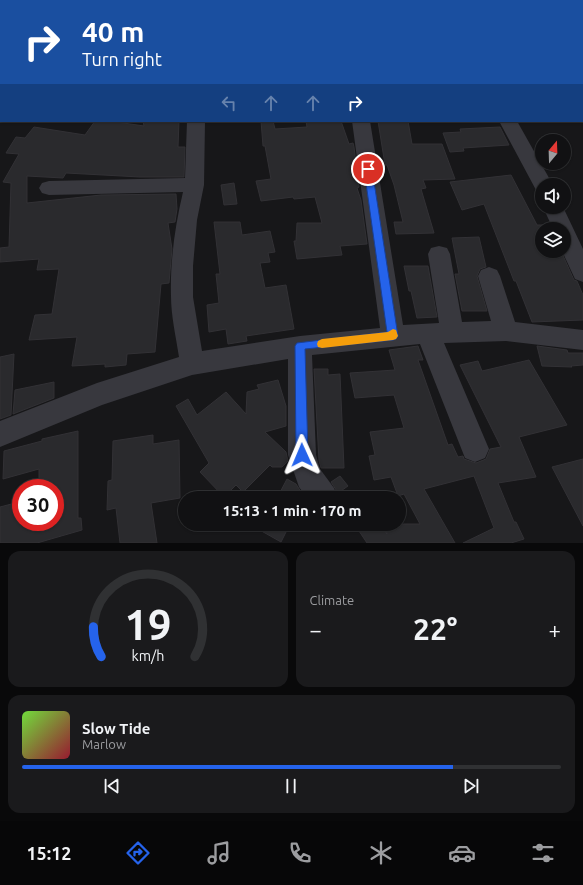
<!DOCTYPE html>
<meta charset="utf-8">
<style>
:root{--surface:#111113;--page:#1a1a1c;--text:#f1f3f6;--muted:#9c9da0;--line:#303133;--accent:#2563eb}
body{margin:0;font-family:Ubuntu,sans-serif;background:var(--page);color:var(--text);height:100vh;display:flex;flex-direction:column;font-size:15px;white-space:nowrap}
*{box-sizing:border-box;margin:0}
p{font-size:13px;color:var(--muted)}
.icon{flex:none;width:22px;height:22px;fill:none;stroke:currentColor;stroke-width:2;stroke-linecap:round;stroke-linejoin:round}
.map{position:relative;height:543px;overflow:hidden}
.panel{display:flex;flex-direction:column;gap:8px;padding:8px;background:#09090a;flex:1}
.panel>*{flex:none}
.banner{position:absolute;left:0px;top:0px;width:583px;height:122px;box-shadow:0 1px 3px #0004,0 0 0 1px var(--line);background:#1a4fa0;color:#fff;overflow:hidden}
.needle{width:26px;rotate:19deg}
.fabs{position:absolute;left:535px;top:134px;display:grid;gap:8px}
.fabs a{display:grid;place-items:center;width:36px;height:36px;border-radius:50%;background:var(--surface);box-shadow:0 1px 3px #0004,0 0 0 1px var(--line);font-size:20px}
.speed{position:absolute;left:12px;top:479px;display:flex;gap:8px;font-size:20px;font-weight:700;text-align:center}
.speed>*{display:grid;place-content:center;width:52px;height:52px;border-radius:50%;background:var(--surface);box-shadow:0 1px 3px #0004,0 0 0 1px var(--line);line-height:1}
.speed .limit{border:6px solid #d22;background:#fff;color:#111}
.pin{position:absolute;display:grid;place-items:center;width:34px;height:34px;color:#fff;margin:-17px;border:2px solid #fff;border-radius:50%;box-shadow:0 1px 4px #0007}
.me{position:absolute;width:44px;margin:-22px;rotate:359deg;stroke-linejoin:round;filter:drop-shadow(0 0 3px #0008)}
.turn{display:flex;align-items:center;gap:14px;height:84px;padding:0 16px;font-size:18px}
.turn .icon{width:52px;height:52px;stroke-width:2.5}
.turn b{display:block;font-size:28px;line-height:34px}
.lanes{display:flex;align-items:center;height:38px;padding:0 16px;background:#0003;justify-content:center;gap:20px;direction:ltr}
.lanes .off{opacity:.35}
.big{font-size:30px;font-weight:700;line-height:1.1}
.panel .card{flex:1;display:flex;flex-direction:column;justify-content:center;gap:6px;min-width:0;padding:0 14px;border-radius:12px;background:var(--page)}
.panel .dial{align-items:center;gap:0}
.dial svg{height:104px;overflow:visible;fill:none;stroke:var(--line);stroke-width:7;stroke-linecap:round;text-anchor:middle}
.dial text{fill:var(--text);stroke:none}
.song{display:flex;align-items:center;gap:12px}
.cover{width:48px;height:48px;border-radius:6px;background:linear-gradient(135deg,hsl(100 70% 55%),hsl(350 70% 35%))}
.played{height:4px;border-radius:2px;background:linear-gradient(90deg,var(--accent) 80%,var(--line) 80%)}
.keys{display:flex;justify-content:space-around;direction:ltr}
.heat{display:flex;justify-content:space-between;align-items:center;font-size:22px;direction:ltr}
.panel .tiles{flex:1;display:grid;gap:8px;grid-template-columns:1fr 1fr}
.card:last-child{grid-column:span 2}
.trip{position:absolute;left:178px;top:491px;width:228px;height:40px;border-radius:20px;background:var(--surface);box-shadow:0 1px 3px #0004,0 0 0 1px var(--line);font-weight:700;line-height:40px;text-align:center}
.tab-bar{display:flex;height:64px;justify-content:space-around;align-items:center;background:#070708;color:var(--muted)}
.tab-bar .icon{width:28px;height:28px}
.tab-bar .active{color:var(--accent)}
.tab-bar b{font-size:18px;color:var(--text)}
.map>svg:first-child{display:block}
</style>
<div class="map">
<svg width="583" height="543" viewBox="0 0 583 543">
<rect width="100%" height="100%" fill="#171719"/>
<path fill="#2a2a2d" stroke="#323135" d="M95,121H110L144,126L143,121H179L178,147H185L184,177H140L66,173L63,178L27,176V203L101,195L176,194L177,209L175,222L168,223L172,249L169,283L161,284L155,352L127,354L126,365L105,367V364L72,366L77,337L29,340L35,315L52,314L59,269L37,270L39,259L0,262V248L9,247L11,183L3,182L19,154L6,153L16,137L25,138L34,127L85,135Z
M261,121H273L275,129L307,127L306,121H341L349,144L353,143L354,147L359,187L357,188L361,200L367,244L340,246L342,255L297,259L294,241H296L297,223H322L315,197L294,199L293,197L261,201L256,181L271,179L265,146H263Z
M378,121H408L412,144H442L455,179L423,180L426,188L421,189L434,233L396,234L394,222H403L394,185L387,165H385Z
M500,127L509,145L463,148L464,151L450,152L443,133L461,132L460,129Z
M511,175L537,225H550L551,229H542V251H561L574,280L577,281L583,295V320L532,322L516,281H514L484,204L462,210L450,182Z
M234,183L237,204L224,205L221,185Z
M214,222H240L242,235L270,231L275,252L268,253L270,262L260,263L265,288L286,285L294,329L246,336L247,341L228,344L226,329L209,332L207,305L219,303L216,274H220Z
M479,237L486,267L480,269L477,276L487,311H462L455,274H459L452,238Z
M404,266H428L437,317L417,318L411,291H409Z
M418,346L423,360H418L448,445L452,444L458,457L463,456L464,459L476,463L486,459L490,449L501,447L460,365L478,361L482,371L529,360L567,425L519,437L536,477L498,483L514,522H516L524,539L511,543H463L494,528L474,476L424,489L455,543H367L359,531L370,524H379L387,534L385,524H420L404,494L398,496L391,477L374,480L369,456L375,455L370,432L404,428L394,395L355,398L350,373L395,370L389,350Z
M537,346L567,350L568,353H583V365L571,366L572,367L542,366Z
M14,354L11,415L0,419V357Z
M314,369H328V375L340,374L344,468H321L319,461Z
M278,380L286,406V426L265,432L286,452L288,461L282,467H272L270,465L243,492L236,485L224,497L200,472L209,463L176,406L188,399L197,415L226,392L246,414L247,392L259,389L257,385Z
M54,382V398L13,414L15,390Z
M78,431V518H81L82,530L37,543H0V507L19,502L18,522H55V488H39V469L3,479L4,451L42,441V439Z
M153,435V444L179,440L180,498L151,503L157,543H120L116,508L107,510L108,481L112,480L113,441Z
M583,459V526L552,467Z
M340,476L348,486L338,493L331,482Z
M287,479L296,484L305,498H277Z
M249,524H290L281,542Z"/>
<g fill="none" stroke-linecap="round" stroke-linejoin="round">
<path fill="#38383e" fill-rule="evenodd" d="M328,0H342V1H328Z
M413,0H427V1H413Z
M582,12H583V20H582Z
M582,85H583V95H582Z
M187,121H205L204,185L197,220L193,266V297L202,351L300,336L380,328L352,121H370L403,325L439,323L428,254L431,248L439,246L447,248L450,254L462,322L491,321L478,276L481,270L489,267L497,270L500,276L515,322L583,330V350L506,341L444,343L489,449L485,458L475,462L465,458L420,344L312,355L316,455L320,469L334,488L338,498H307L299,487L288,455V359L192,375L102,405L0,447V421L97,383L179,357C176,337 171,316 171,296C170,261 175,226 183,192L49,195L42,193L39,188L42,183L49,181L185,178Z
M499,121H517L553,185H542V191L536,190Z
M543,207H563L583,249V282L575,279L562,251H564V229H553Z"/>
</g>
<path fill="#2563eb" stroke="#184099" d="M368,166L372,169L398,336L396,339L393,340L305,349L308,455L306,459L302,460L298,459L296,455L295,346L297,343L387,332L364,169Z"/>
<path fill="#f59e0b" d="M393,329L396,330L398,336L396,339L393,340L322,348L318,347L317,344L318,341L322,339L388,332Z"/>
</svg>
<div class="fabs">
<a><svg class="needle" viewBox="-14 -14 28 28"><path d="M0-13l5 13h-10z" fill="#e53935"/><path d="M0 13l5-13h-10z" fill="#9c9da0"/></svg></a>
<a><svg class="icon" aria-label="sound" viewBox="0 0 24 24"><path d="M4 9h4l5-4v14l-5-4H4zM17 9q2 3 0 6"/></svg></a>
<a><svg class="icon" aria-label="layers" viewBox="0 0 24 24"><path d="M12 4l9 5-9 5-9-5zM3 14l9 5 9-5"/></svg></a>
</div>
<div class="speed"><div class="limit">30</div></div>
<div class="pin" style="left:368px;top:169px;background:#d93025"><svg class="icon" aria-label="arrive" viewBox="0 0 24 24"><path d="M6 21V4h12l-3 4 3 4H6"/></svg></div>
<svg class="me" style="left:302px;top:455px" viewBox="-20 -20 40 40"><path d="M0-17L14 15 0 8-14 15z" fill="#2563eb" stroke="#fff" stroke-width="4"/></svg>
<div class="trip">15:13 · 1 min · 170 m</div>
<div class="banner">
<div class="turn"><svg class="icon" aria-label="right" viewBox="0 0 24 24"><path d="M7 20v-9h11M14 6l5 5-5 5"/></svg><div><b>40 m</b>Turn right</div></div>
<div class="lanes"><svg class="icon off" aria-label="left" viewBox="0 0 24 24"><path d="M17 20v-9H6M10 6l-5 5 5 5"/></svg><svg class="icon off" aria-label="ahead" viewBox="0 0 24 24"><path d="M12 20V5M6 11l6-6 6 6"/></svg><svg class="icon off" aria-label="ahead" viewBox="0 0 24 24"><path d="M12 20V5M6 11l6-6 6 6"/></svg><svg class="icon" aria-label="right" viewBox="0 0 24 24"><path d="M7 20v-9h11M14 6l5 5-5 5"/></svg></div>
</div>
</div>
<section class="panel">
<div class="tiles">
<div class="card dial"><svg viewBox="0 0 100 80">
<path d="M14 69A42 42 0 1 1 86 69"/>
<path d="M14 69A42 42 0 0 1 8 46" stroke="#2563eb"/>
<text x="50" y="56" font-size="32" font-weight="700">19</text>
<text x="50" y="72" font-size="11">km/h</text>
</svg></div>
<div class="card"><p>Climate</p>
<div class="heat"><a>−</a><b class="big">22°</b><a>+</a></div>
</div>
<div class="card">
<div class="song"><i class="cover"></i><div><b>Slow Tide</b><p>Marlow</p></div></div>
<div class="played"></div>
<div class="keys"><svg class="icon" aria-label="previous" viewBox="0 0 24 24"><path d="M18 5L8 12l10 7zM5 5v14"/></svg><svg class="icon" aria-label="pause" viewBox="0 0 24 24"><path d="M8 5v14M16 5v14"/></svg><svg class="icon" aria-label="next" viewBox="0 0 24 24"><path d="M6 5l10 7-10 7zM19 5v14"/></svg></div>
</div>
</div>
</section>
<nav class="tab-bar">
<b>15:12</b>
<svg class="icon active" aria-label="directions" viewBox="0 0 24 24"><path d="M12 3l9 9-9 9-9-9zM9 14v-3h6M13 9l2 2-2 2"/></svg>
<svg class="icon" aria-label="music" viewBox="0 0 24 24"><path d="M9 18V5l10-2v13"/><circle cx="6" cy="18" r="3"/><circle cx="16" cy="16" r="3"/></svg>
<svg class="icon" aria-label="phone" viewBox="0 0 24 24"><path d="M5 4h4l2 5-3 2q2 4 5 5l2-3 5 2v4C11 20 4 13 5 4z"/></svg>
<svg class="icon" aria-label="climate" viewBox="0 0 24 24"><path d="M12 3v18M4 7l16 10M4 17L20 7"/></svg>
<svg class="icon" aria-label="car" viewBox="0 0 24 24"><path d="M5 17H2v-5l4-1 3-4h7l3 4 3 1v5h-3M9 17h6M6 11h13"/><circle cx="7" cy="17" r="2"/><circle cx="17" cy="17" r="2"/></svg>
<svg class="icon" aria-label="filters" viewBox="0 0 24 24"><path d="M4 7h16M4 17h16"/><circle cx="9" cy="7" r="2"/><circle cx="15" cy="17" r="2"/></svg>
</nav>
